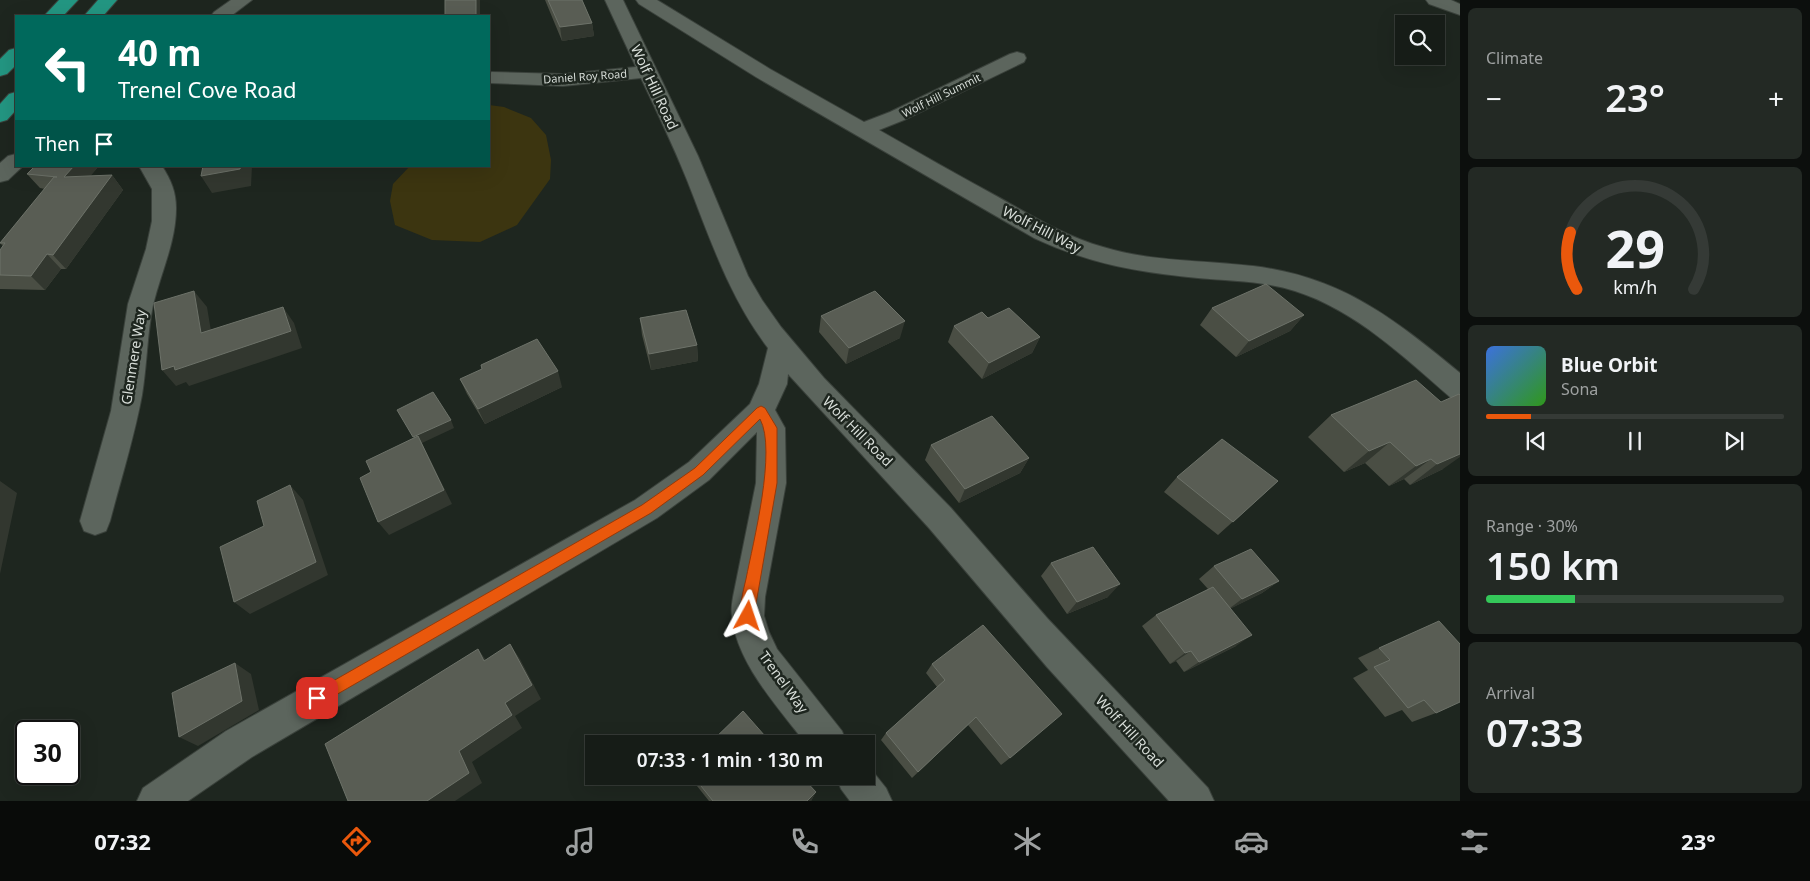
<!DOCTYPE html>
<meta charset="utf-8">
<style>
:root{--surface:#161c17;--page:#232924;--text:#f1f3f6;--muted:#9ea1a1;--line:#353a36;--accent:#ea580c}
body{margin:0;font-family:"Noto Sans",sans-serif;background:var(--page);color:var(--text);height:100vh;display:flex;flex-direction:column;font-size:19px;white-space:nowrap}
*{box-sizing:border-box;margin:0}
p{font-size:16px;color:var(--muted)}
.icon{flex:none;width:28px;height:28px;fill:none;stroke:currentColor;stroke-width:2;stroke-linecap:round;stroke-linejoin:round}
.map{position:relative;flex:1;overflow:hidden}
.details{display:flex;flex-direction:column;gap:8px;padding:8px;background:#0c0f0d;width:350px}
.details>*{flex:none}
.guide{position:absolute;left:15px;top:15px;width:475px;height:152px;border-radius:0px;box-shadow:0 5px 20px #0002,0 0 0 1px var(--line);background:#00695c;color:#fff;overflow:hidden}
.buttons{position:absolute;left:1395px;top:15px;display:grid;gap:10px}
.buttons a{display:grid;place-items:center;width:50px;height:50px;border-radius:0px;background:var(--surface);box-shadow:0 5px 20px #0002,0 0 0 1px var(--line);font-size:25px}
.speed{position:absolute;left:15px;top:720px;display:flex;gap:10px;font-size:25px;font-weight:700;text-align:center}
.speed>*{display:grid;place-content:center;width:65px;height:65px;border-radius:50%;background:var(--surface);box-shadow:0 5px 20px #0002,0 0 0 1px var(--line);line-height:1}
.speed .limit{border:2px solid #111;border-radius:8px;background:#fff;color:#111}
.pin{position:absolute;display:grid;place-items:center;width:42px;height:42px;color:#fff;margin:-21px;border-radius:10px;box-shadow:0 2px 8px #0006}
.me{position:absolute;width:55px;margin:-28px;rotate:5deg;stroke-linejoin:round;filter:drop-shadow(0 0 4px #0008)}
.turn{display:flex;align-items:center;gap:18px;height:105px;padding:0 20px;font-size:22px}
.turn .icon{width:65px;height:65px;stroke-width:2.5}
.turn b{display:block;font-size:35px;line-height:42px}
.then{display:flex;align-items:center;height:48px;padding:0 20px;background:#0003;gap:10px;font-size:19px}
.big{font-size:38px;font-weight:600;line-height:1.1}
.details .widget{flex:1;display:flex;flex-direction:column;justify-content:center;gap:8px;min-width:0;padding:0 18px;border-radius:8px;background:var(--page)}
.details .dial{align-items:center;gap:0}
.dial svg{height:130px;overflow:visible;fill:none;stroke:var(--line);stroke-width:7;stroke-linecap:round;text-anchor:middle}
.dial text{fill:var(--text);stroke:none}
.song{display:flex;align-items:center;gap:15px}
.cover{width:60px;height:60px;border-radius:8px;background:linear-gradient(135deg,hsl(220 70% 55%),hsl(110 70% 35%))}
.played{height:5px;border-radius:2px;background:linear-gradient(90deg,var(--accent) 15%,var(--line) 15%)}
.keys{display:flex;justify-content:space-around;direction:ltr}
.heat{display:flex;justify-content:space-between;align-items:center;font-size:28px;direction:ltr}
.charge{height:8px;border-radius:4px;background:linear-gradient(90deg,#34c759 30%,var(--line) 0)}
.trip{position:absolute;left:585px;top:735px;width:290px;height:50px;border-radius:0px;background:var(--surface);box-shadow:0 5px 20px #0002,0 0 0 1px var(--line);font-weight:600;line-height:50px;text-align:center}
.tabs{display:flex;height:80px;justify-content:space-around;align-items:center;background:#090b09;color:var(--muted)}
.tabs .icon{width:35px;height:35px}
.tabs .active{color:var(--accent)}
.tabs b{font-size:22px;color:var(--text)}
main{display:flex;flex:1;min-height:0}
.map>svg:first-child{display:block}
</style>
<main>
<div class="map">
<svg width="1460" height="801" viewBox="0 0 1460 801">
<rect width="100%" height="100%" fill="#1e261f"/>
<path fill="#3c3510" d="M489,105L504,107L531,118L546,135L551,160L550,179L517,225L480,242L432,240L395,225L390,201L393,184L410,166H489Z"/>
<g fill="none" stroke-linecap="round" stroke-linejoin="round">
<defs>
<path id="street" d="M231,0H252L231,16H211L214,12Z
M605,0H623L698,156L748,276L762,300L781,327L824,378L951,508L1048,619L1208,788L1214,801H1169L1047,667L929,528L788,374L787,384L775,410L785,428L786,483L765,597L764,616L769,632L777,649L842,731L847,744H806C779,708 736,663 732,616C731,610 732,603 733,597L756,483L757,432L709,480L657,518L252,757L188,801H137L143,788L226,731L635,500L689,462L750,404L759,384L768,348C729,297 710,238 687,180C673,145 657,112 641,78L563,86L489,83V73L492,72L563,74L636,67Z
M636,0H657L770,69L864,122L890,112L1010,54L1017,52L1024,54L1026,58L1024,62L904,120L879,130C919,153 958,175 998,197C1032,216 1065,236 1103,247C1151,262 1203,260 1253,266C1342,277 1393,318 1460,373V400L1450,397C1404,357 1355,310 1295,291C1265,281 1229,281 1198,278C1137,272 1090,264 1034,238L756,77L639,4Z
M1426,0H1451L1460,4V15L1429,4Z
M16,154V166H23L8,180L0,182V163L8,156Z
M139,166H162C171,180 176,192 176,208C176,242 161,272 153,305C147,334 147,365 142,395C134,438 121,479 110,521L106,531L95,535L84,531L80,521L111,411L128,304L146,249L152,221V189Z
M866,763L886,788L892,801H850L841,789L836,776H866Z"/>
<path id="highway" d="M59,0H78L63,16H44Z
M98,0H117L103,16H84Z
M16,48V65L7,74L0,76V59L9,50Z
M16,92V110L7,120L0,122V104L9,94Z"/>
</defs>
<use href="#street" stroke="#3a413b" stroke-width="2"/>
<use href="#highway" stroke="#3a413b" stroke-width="2"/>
<use href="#street" fill="#5c655d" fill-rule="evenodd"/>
<use href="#highway" fill="#239682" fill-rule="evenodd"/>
</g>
<path fill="#4a4e44" d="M545,0H582L592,23L594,36L562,41Z
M35,166H99L90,176L112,175L123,190L66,269H61L45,290L0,289V250L3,246L0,243L45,189L40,188L27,174Z
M1212,308L1304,315L1290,331L1236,357L1200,325Z
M821,316L900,338L846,364L819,332Z
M640,318L697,345L698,361L651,370L642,335Z
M988,318L1040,337L1032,353L982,379L948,342L954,326Z
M460,379L562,387L485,424L467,394Z
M1416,380L1443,469L1410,485L1404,479L1389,486L1365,463L1344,472L1308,437L1331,415Z
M931,445L1029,458L1020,473L959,503L925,460Z
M1177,477L1278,481L1218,535L1164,492Z
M1051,563L1108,597L1067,614L1041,576Z
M1214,566L1279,581L1262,593L1231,608L1236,646L1184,672L1176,661L1170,664L1142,626L1156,615L1208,589L1199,579Z
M1379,648L1436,713L1412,722L1402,710L1385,717L1353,678L1368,670L1358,658Z
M932,664L1010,758L1001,765L968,725L912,778L881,740L886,733L937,687L926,673Z
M689,776H801L816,792L812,799L811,801H709Z"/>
<path fill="#32372f" d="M476,0H480V16H476Z
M592,23L594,36L562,41L560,27Z
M74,166H99L76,192L64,177Z
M241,166H252L251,186L212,193L201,176Z
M112,175L123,190L66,269L53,255Z
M47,254L61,269L45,290L31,276Z
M194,291L207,307L214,349L201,333Z
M283,307L294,323L302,348L189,386L186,382L176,386L162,370Z
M1304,315L1290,331L1236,357L1249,341Z
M905,321L900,338L846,364L849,348Z
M1040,337L1032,353L982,379L989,363Z
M697,345L698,361L651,370L649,354Z
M558,371L562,387L485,424L478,409Z
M451,420L454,428L422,443L452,504L389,535L378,522L418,445L413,437Z
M1390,442L1365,463L1344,472L1369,451Z
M1460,454V457L1443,469L1410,485L1437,464Z
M1029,458L1020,473L959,503L965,489Z
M1431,459L1404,479L1389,486L1416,466Z
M0,481L17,493L0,574Z
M290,485L303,500L328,575L250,614L234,602Z
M1279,581L1262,593L1226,611L1242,599Z
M1120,584L1108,597L1067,614L1077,602Z
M1252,635L1236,646L1184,672L1199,662Z
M510,644L520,659L541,699L515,716L522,728L472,762L482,783L455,801H427L459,751L505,703Z
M478,649L489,664L484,661Z
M1191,651L1176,661L1170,664L1185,653Z
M235,663L251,674L259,710L198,746L179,737Z
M976,717L968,725L912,778L918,772Z
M816,792L812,799L811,801H807Z"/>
<path fill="#595d54" stroke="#6d7269" d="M445,0H476V16H445Z
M548,0H582L592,23L560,27Z
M35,166H74L64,177L112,175L53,255L47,254L31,276L0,275V250L5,243H0L54,177H57L27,174Z
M203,166H241L240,169L201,176Z
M1266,284L1304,315L1249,341L1212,308Z
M194,291L201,333L283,307L291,331L175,370L174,366L162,370L154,303Z
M875,291L905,321L849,348L821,316Z
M1009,308L1040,337L989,363L954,326L982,312L988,318Z
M686,310L697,345L649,354L640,318Z
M537,339L558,371L478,409L460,379L482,369L481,365Z
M1416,380L1441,402L1459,394L1460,395V454L1437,464L1431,459L1416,466L1390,442L1369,451L1331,415Z
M433,392L451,420L413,437L397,410Z
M992,416L1029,458L965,489L931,445Z
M418,436L444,490L378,522L360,478L371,472L366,461Z
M1222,439L1278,481L1233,522L1177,477Z
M290,485L316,562L234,602L220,547L264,526L257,501Z
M1093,547L1120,584L1077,602L1051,563Z
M1251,549L1279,581L1242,599L1214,566Z
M1213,587L1252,635L1199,662L1191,651L1185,653L1156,615Z
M1439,621L1460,644V702L1436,713L1424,700L1408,708L1374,667L1390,660L1379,648Z
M983,625L1062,714L1010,758L976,717L918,772L886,733L945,680L932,664Z
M510,644L532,685L505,703L512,715L459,751L469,773L427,801H348L325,744L478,649L484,661Z
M235,663L242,701L179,737L172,693Z
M743,711L772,744H709Z
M693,776H801L816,792L807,801H713Z"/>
<path fill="#ea580c" stroke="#983908" d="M761,406L765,408L777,428V483L753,621L748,623L743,621C738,609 743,592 746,579C753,543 777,450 760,419L703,475L651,513L322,703L317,705L312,703L310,698L312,693L642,505L695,468L757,408Z"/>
<g text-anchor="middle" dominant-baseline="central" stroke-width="5" stroke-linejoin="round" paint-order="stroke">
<g font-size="11" fill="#d8ded9" stroke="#1e261f">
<text transform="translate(585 76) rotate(-4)">Daniel Roy Road</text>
<text transform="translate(941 95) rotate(-26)">Wolf Hill Summit</text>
</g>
<g font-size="14" fill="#d8ded9" stroke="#1e261f">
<text transform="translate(655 87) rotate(65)">Wolf Hill Road</text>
<text transform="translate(1042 229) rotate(27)">Wolf Hill Way</text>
<text transform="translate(133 357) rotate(-81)">Glenmere Way</text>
<text transform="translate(858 431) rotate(45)">Wolf Hill Road</text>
<text transform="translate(784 682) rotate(54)">Trenel Way</text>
<text transform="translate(1130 731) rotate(47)">Wolf Hill Road</text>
</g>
</g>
</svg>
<div class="buttons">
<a><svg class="icon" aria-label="search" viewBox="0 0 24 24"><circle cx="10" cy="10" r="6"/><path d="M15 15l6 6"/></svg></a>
</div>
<div class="speed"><div class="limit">30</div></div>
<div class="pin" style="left:317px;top:698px;background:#d93025"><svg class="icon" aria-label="arrive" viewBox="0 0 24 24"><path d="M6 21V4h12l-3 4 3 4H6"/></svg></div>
<svg class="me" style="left:748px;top:616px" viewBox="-20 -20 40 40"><path d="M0-17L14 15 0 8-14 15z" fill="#ea580c" stroke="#fff" stroke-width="4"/></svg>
<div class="trip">07:33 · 1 min · 130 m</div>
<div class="guide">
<div class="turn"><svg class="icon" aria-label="left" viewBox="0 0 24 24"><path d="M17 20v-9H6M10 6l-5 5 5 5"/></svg><div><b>40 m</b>Trenel Cove Road</div></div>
<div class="then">Then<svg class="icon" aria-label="arrive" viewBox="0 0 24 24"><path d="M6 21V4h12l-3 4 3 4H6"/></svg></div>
</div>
</div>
<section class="details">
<div class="widget"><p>Climate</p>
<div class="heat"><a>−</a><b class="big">23°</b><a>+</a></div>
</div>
<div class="widget dial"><svg viewBox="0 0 100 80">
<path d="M14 69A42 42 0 1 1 86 69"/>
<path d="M14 69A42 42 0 0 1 10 34" stroke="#ea580c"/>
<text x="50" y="56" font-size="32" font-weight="700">29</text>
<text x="50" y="72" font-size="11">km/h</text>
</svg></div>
<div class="widget">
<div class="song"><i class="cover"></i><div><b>Blue Orbit</b><p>Sona</p></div></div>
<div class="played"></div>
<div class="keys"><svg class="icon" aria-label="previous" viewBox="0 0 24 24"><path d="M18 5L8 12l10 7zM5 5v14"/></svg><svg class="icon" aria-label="pause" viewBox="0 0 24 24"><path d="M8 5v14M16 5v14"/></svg><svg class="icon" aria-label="next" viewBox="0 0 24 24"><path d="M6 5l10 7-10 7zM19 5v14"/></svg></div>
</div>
<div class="widget"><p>Range · 30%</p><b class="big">150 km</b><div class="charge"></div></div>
<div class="widget"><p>Arrival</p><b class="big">07:33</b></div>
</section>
</main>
<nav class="tabs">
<b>07:32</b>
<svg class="icon active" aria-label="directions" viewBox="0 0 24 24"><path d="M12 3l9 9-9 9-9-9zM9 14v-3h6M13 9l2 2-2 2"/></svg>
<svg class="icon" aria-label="music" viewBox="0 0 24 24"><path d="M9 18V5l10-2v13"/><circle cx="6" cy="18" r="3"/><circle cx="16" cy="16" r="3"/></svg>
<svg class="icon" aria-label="phone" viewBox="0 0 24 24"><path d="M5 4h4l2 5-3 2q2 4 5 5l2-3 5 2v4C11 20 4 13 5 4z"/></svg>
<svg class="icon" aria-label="climate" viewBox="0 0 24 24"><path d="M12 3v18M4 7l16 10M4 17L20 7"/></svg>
<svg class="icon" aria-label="car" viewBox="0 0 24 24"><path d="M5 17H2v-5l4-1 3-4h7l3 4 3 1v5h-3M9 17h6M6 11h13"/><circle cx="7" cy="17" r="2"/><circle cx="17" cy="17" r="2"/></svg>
<svg class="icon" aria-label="filters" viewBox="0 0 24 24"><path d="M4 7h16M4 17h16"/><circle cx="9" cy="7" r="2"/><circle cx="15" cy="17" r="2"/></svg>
<b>23°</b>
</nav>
